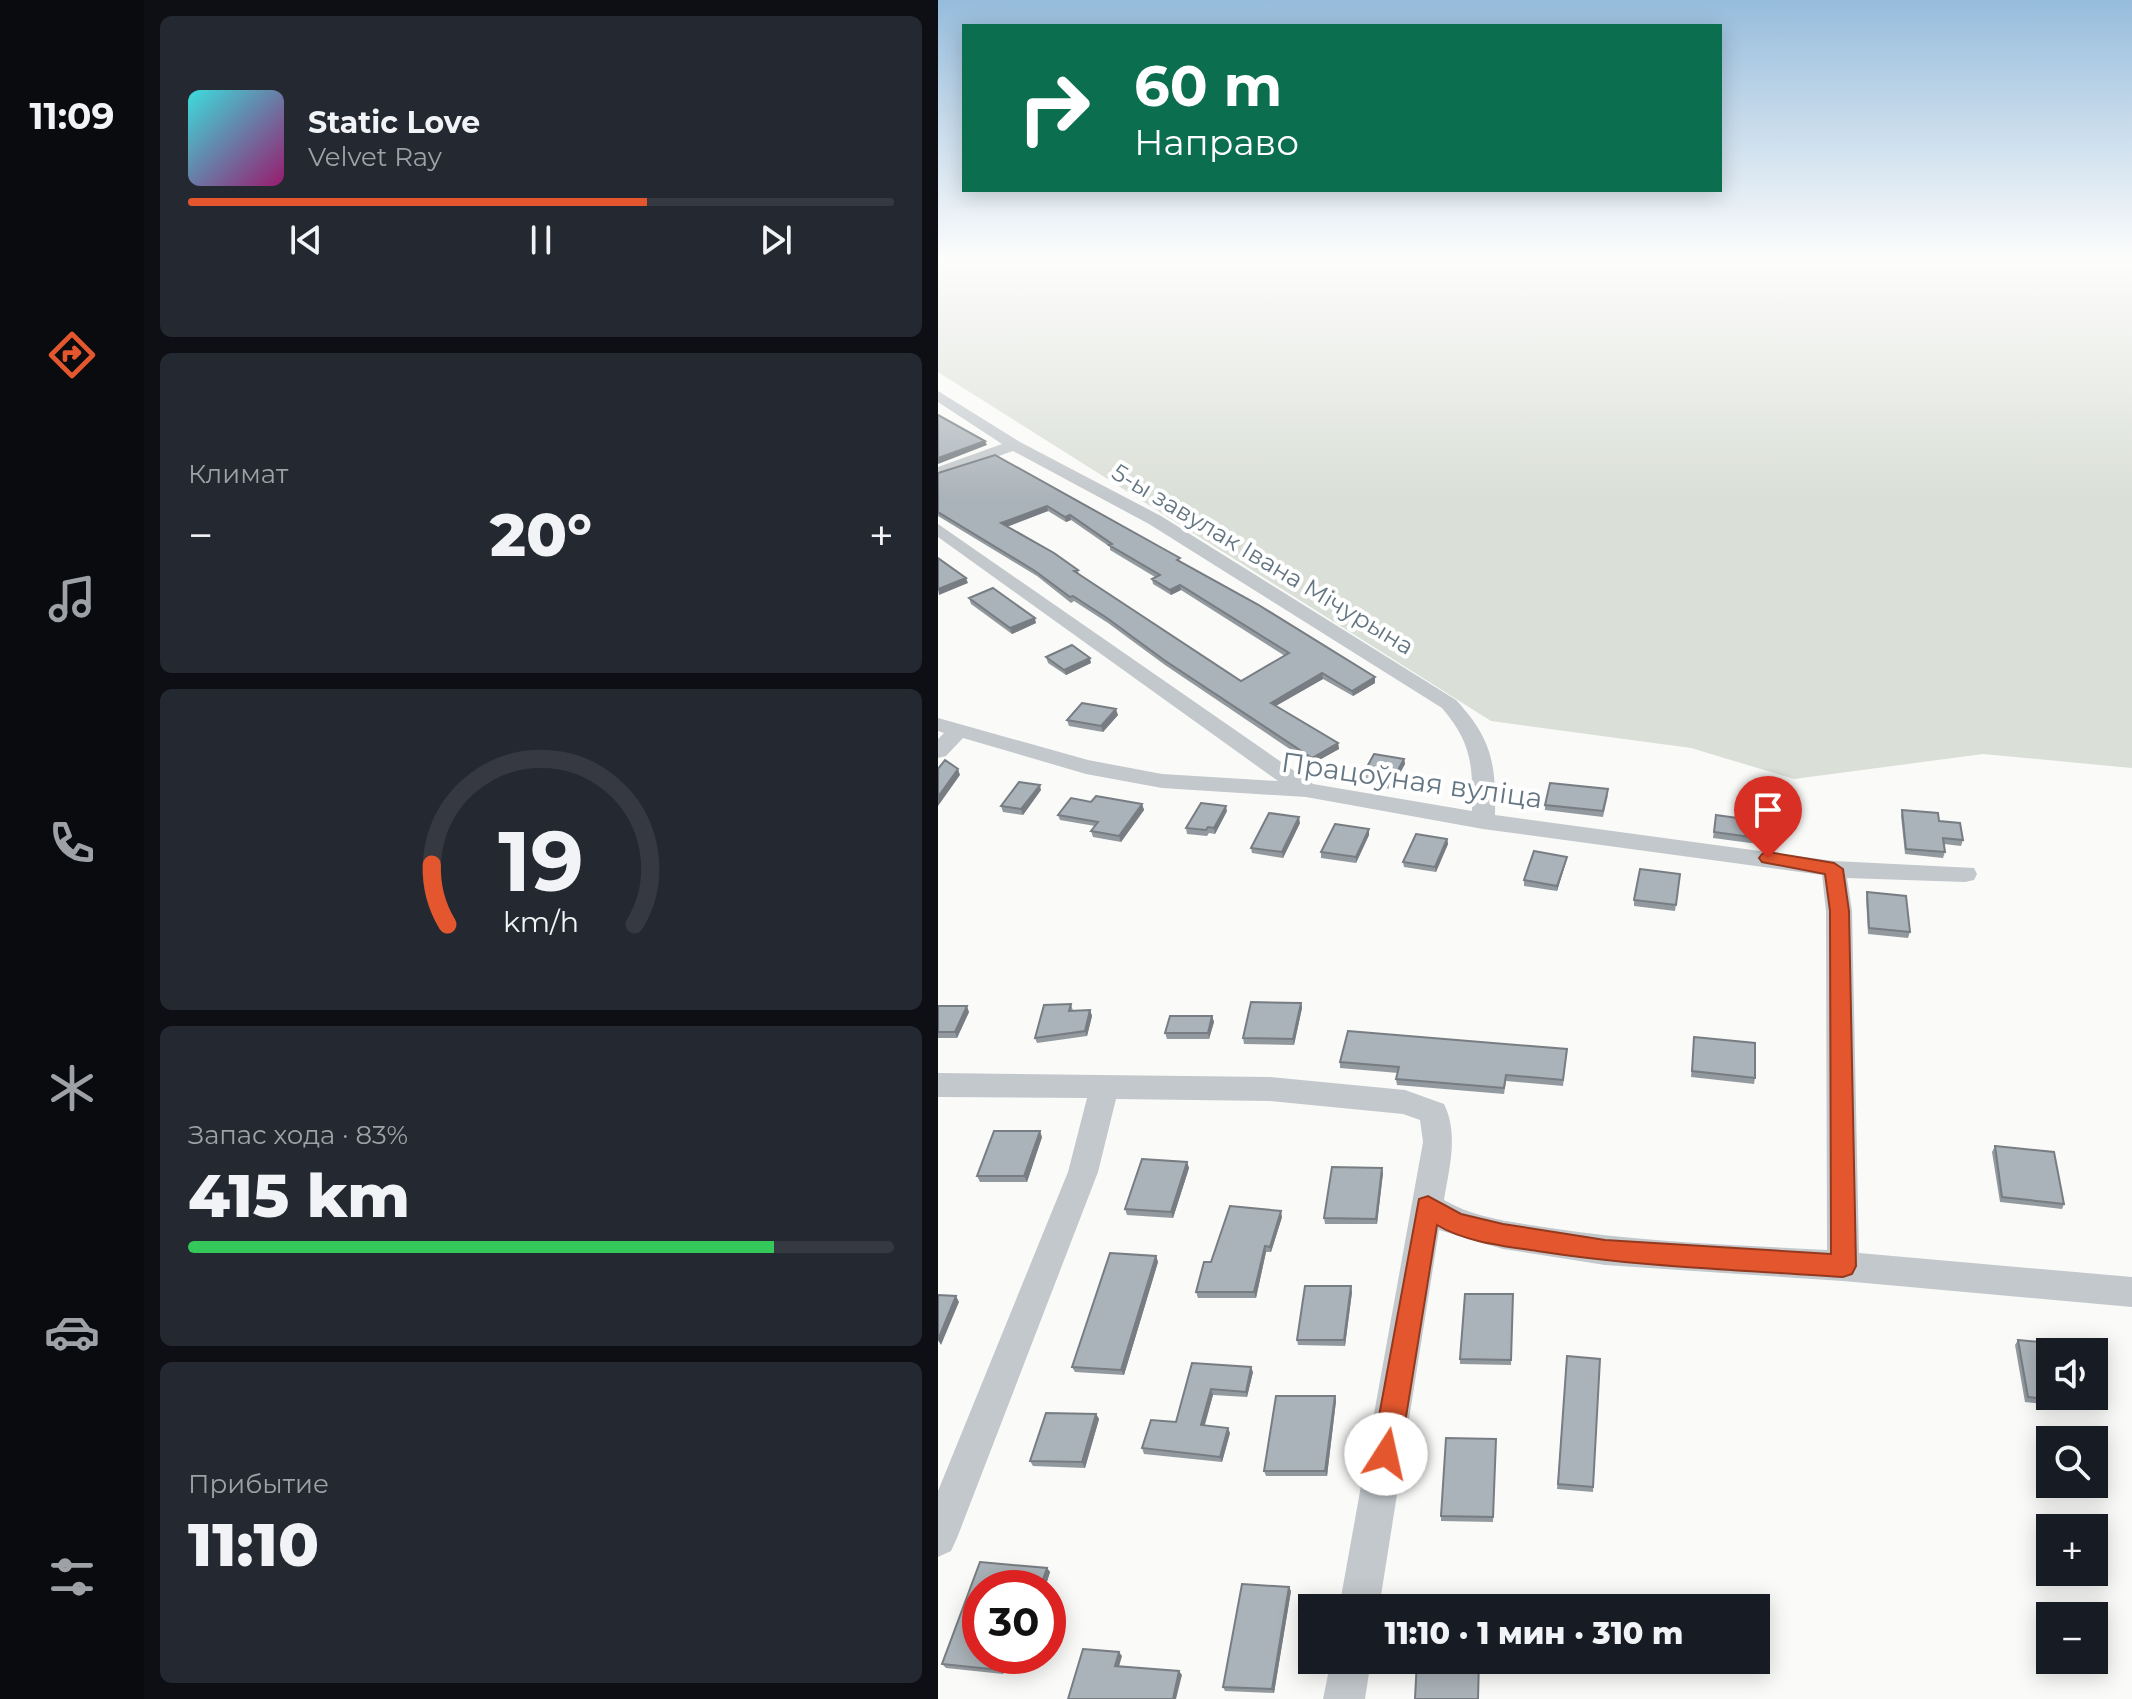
<!DOCTYPE html>
<html lang="ru">
<meta charset="utf-8">
<style>
:root{--surface:#171b24;--page:#242831;--text:#f1f3f6;--muted:#9ea1a6;--line:#363941;--accent:#e4572e}
body{margin:0;font-family:Montserrat,sans-serif;background:var(--page);color:var(--text);height:100vh;display:flex;flex-direction:column;font-size:30px;white-space:nowrap}
*{box-sizing:border-box;margin:0}
p{font-size:26px;color:var(--muted)}
.icon{flex:none;width:44px;height:44px;fill:none;stroke:currentColor;stroke-width:2;stroke-linecap:round;stroke-linejoin:round}
.map{position:relative;flex:1;overflow:hidden}
.details{display:flex;flex-direction:column;gap:16px;padding:16px;background:#0d0f14;width:794px}
.details>*{flex:none}
.banner{position:absolute;left:24px;top:24px;width:760px;height:168px;border-radius:0px;box-shadow:0 4px 20px #0003;background:#0b6e4f;color:#fff;overflow:hidden}
.tools{position:absolute;left:1098px;top:1338px;display:grid;gap:16px}
.tools a{display:grid;place-items:center;width:72px;height:72px;border-radius:0px;background:var(--surface);box-shadow:0 4px 20px #0003;font-size:40px}
.speed{position:absolute;left:24px;top:1570px;display:flex;gap:16px;font-size:40px;font-weight:700;text-align:center}
.speed>*{display:grid;place-content:center;width:104px;height:104px;border-radius:50%;background:var(--surface);box-shadow:0 4px 20px #0003;line-height:1}
.speed .limit{border:12px solid #d22;background:#fff;color:#111}
.pin{position:absolute;display:grid;place-items:center;width:68px;height:68px;color:#fff;margin:-82px -34px;border-radius:50% 50% 50% 0;rotate:-45deg;box-shadow:0 0 8px #0007}
.pin .icon{rotate:45deg}
.me{position:absolute;width:88px;margin:-44px;rotate:10deg;stroke-linejoin:round;filter:drop-shadow(0 0 6px #0008)}
.turn{display:flex;align-items:center;gap:28px;height:168px;padding:0 40px;font-size:36px}
.turn .icon{width:104px;height:104px;stroke-width:2.5}
.turn b{display:block;font-size:56px;line-height:68px}
.big{font-size:60px;font-weight:800;line-height:1.1}
.details .card{flex:1;display:flex;flex-direction:column;justify-content:center;gap:12px;min-width:0;padding:0 28px;border-radius:12px;background:var(--page)}
.details .dial{align-items:center;gap:0}
.dial svg{height:208px;overflow:visible;fill:none;stroke:var(--line);stroke-width:7;stroke-linecap:round;text-anchor:middle}
.dial text{fill:var(--text);stroke:none}
.song{display:flex;align-items:center;gap:24px}
.cover{width:96px;height:96px;border-radius:12px;background:linear-gradient(135deg,hsl(180 70% 55%),hsl(320 70% 35%))}
.played{height:8px;border-radius:4px;background:linear-gradient(90deg,var(--accent) 65%,var(--line) 65%)}
.keys{display:flex;justify-content:space-around;direction:ltr}
.heat{display:flex;justify-content:space-between;align-items:center;font-size:44px;direction:ltr}
.charge{height:12px;border-radius:6px;background:linear-gradient(90deg,#34c759 83%,var(--line) 0)}
.trip{position:absolute;left:360px;top:1594px;width:472px;height:80px;border-radius:0px;background:var(--surface);box-shadow:0 4px 20px #0003;font-weight:800;line-height:80px;text-align:center}
main{display:flex;flex:1;min-height:0}
.dock{display:flex;flex-direction:column;width:144px;justify-content:space-around;align-items:center;background:#090b0e;color:var(--muted)}
.dock .icon{width:56px;height:56px}
.dock .current{color:var(--accent)}
.dock b{font-size:36px;color:var(--text)}
.map>svg:first-child{display:block}
</style>
<main>
<nav class="dock">
<b>11:09</b>
<svg class="icon current" aria-label="directions" viewBox="0 0 24 24"><path d="M12 3l9 9-9 9-9-9zM9 14v-3h6M13 9l2 2-2 2"/></svg>
<svg class="icon" aria-label="music" viewBox="0 0 24 24"><path d="M9 18V5l10-2v13"/><circle cx="6" cy="18" r="3"/><circle cx="16" cy="16" r="3"/></svg>
<svg class="icon" aria-label="phone" viewBox="0 0 24 24"><path d="M5 4h4l2 5-3 2q2 4 5 5l2-3 5 2v4C11 20 4 13 5 4z"/></svg>
<svg class="icon" aria-label="climate" viewBox="0 0 24 24"><path d="M12 3v18M4 7l16 10M4 17L20 7"/></svg>
<svg class="icon" aria-label="car" viewBox="0 0 24 24"><path d="M5 17H2v-5l4-1 3-4h7l3 4 3 1v5h-3M9 17h6M6 11h13"/><circle cx="7" cy="17" r="2"/><circle cx="17" cy="17" r="2"/></svg>
<svg class="icon" aria-label="filters" viewBox="0 0 24 24"><path d="M4 7h16M4 17h16"/><circle cx="9" cy="7" r="2"/><circle cx="15" cy="17" r="2"/></svg>
</nav>
<section class="details">
<div class="card">
<div class="song"><i class="cover"></i><div><b>Static Love</b><p>Velvet Ray</p></div></div>
<div class="played"></div>
<div class="keys"><svg class="icon" aria-label="previous" viewBox="0 0 24 24"><path d="M18 5L8 12l10 7zM5 5v14"/></svg><svg class="icon" aria-label="pause" viewBox="0 0 24 24"><path d="M8 5v14M16 5v14"/></svg><svg class="icon" aria-label="next" viewBox="0 0 24 24"><path d="M6 5l10 7-10 7zM19 5v14"/></svg></div>
</div>
<div class="card"><p>Климат</p>
<div class="heat"><a>−</a><b class="big">20°</b><a>+</a></div>
</div>
<div class="card dial"><svg viewBox="0 0 100 80">
<path d="M14 69A42 42 0 1 1 86 69"/>
<path d="M14 69A42 42 0 0 1 8 46" stroke="#e4572e"/>
<text x="50" y="56" font-size="32" font-weight="700">19</text>
<text x="50" y="72" font-size="11">km/h</text>
</svg></div>
<div class="card"><p>Запас хода · 83%</p><b class="big">415 km</b><div class="charge"></div></div>
<div class="card"><p>Прибытие</p><b class="big">11:10</b></div>
</section>
<div class="map">
<svg width="1194" height="1699" viewBox="0 0 1194 1699">
<rect width="100%" height="100%" fill="#fafaf8"/>
<path fill="#dadfd7" d="M0,262H1194V768L1045,754L856,779L753,748L553,721L0,372Z"/>
<g fill="none" stroke-linecap="round" stroke-linejoin="round">
<path fill="#c3c8cc" fill-rule="evenodd" d="M0,391L82,442L223,516L518,700C554,739 558,763 557,815L896,861L1036,868L1039,874L1036,880L1027,882L909,878L914,911L921,1253L1194,1277V1307L905,1281L667,1265L565,1249L501,1230L441,1608H401L485,1142L482,1120L465,1114L332,1101L178,1099L160,1172L19,1538L13,1551L0,1557V1491L130,1172L149,1098L0,1097V1073L332,1077L467,1090L506,1104C521,1134 511,1169 506,1200C538,1219 576,1222 612,1228C704,1242 796,1245 889,1250L888,911L884,875L545,829L368,797L224,788L148,774L25,738L8,756L0,758V739L6,733L0,731V718L150,760L224,774L340,781L0,537V524L375,784L534,811C535,766 534,743 504,708L211,524L75,451L0,477V467L64,444L0,402Z
M393,1660H433L427,1699H385Z"/>
</g>
<path fill="#929a9f" fill-rule="evenodd" d="M57,455L243,563L437,683L415,696L385,679L338,706L400,743L401,749L374,764L227,665L170,623L136,601L133,603L99,576L0,516V473ZM110,511L128,522L133,520L172,547V550L217,577L214,579L215,584L233,595L243,590L347,656L303,681L141,575L140,570L69,527Z
M31,598L98,623L74,634L33,604Z
M108,657L153,663L128,675L110,663Z
M180,715L165,732L131,726L129,720Z
M466,759L467,764L453,789L423,784V778Z
M103,790L85,815L65,812L63,806Z
M670,795L665,817L607,810V805Z
M153,802L204,804L206,810L183,842L155,837L153,831L157,826L122,820L120,815Z
M964,810L1001,821L1025,840L1023,846L1006,844L1007,852L1005,858L967,854L963,816Z
M289,811L277,834L271,833L269,836L249,834L248,828Z
M778,815L822,821L820,844L775,838Z
M362,823L345,858L314,853L313,848Z
M431,829V835L418,863L383,858V852Z
M509,839L510,844L498,872L466,867L465,862Z
M628,862L619,891L586,886V880Z
M742,874L737,911L696,906V900Z
M929,892L972,932L970,938L930,934L928,898Z
M363,1003L364,1008L356,1045L306,1044L305,1038Z
M133,1004L135,1011L152,1010L154,1016L149,1036L99,1043L97,1038Z
M0,1006L31,1012L19,1038H0Z
M274,1016L276,1022L271,1039H229L227,1033Z
M756,1037L817,1078L816,1084L753,1077Z
M629,1049L625,1086L568,1081L566,1094L459,1085L458,1079L460,1073L402,1068V1062Z
M104,1137L89,1182H42L39,1176Z
M1057,1146L1126,1204L1124,1209L1062,1202L1054,1152Z
M249,1162L251,1168L235,1218L189,1215L187,1209Z
M445,1173L439,1224H387L386,1218Z
M344,1217L333,1252H328L318,1298H260L258,1292L273,1262Z
M218,1256L220,1262L186,1375L137,1372L134,1367Z
M414,1292L407,1346L360,1345L359,1340Z
M575,1294L573,1365L522,1364V1359Z
M1080,1340L1160,1404L1157,1409L1087,1402L1077,1345Z
M629,1356L662,1359L655,1492L619,1489Z
M254,1363L315,1372L309,1397L275,1395L267,1425L292,1433L284,1462L206,1454L204,1448L238,1422Z
M397,1396L398,1401L389,1476H328L326,1471Z
M158,1414L161,1419L147,1468L95,1466L92,1461Z
M558,1439L555,1522L503,1521V1516Z
M42,1562L109,1568L112,1572L107,1588H42V1656H72L65,1674L8,1668L4,1664Z
M353,1591L336,1693L287,1691L285,1687Z"/>
<path fill="#777d82" d="M47,441L49,445L0,464V458Z
M109,506L110,511L65,528L63,523Z
M132,515L133,520L128,522L127,517Z
M28,578L30,583L1,595L0,589Z
M242,585L243,590L233,595L232,590Z
M97,618L98,623L74,634L72,628Z
M152,658L153,663L128,675L126,670Z
M384,673L385,679L334,708L333,703Z
M437,677V683L415,696L414,691Z
M178,709L180,715L165,732L163,726Z
M400,743L401,749L374,764V758Z
M466,759L467,764L453,789V783Z
M20,769L22,775L0,806V797Z
M102,785L103,790L85,815L83,809Z
M204,804L206,810L183,842L181,836Z
M288,806L289,811L277,834L276,828Z
M361,817L362,823L345,858L344,852Z
M431,829V835L418,863V857Z
M509,839L510,844L498,872L497,867Z
M629,857L628,862L619,891V886Z
M363,1003L364,1008L356,1045L355,1039Z
M29,1006L31,1012L19,1038L17,1032Z
M152,1010L154,1016L149,1036L147,1031Z
M274,1016L276,1022L271,1039L270,1033Z
M102,1131L104,1137L89,1182L86,1176Z
M249,1162L251,1168L235,1218L233,1212Z
M444,1168L445,1173L439,1224L438,1219Z
M343,1211L344,1217L333,1252L332,1247Z
M327,1246L328,1252L318,1298L316,1292Z
M218,1256L220,1262L186,1375L183,1370Z
M413,1286L414,1292L407,1346L406,1340Z
M18,1296L21,1302L3,1345L0,1340Z
M313,1367L315,1372L309,1397L308,1392Z
M273,1389L275,1395L265,1430L263,1425Z
M397,1396L398,1401L389,1476L387,1471Z
M158,1414L161,1419L147,1468L144,1462Z
M290,1428L292,1433L284,1462L282,1457Z
M109,1568L112,1572L107,1588H102Z
M351,1587L353,1591L336,1693L334,1689Z
M181,1652L184,1656L180,1670L177,1666Z
M67,1656H72L65,1674L62,1670Z
M241,1671L244,1675L238,1699H235Z"/>
<path fill="#aab3b9" stroke="#777d82" stroke-width="2" fill-rule="evenodd" d="M0,415L47,441L0,458Z
M57,455L224,548L242,558L239,560L319,604L437,677L414,691L384,673L333,703L400,743L374,758L226,660L169,618L135,596L132,597L97,571L0,512V473ZM109,506L127,517L132,515L174,544L171,545L222,575L214,579L232,590L242,585L351,653L303,681L136,571L140,570L116,553L63,523Z
M0,558L28,578L0,589Z
M55,588L97,618L72,628L31,598Z
M134,645L152,658L126,670L108,657Z
M144,703L178,709L163,726L129,720Z
M436,754L466,759L453,783L423,778Z
M7,760L20,769L0,797V769Z
M81,782L102,785L83,809L63,806Z
M612,783L670,789L665,811L607,805Z
M158,796L204,804L181,836L153,831L160,822L120,815L133,798L153,802Z
M263,803L288,806L276,828L270,827L268,830L248,828Z
M964,810L1000,813L1001,821L1022,823L1025,840L1005,838L1007,852L968,849Z
M331,813L361,817L344,852L313,848Z
M778,815L822,821L820,838L776,832Z
M397,824L431,829L418,857L383,852Z
M478,834L509,839L497,867L465,862Z
M596,851L629,857L619,886L586,880Z
M702,869L742,874L738,905L696,900Z
M929,892L968,896L972,932L931,928Z
M313,1002L363,1003L355,1039L305,1038Z
M133,1004L131,1011L152,1010L147,1031L97,1038L106,1005Z
M0,1006H29L17,1032H0Z
M232,1016H274L270,1033H227Z
M410,1031L629,1049L625,1080L568,1075L566,1088L458,1079L461,1067L402,1062Z
M756,1037L817,1043V1078L754,1071Z
M56,1131H102L86,1176H39Z
M1057,1146L1116,1152L1126,1204L1064,1197Z
M204,1159L249,1162L233,1212L187,1209Z
M394,1167L444,1168L438,1219L386,1218Z
M292,1206L343,1211L332,1247L327,1246L316,1292H258L266,1262H273Z
M172,1253L218,1256L183,1370L134,1367Z
M367,1286H413L406,1340H359Z
M527,1294H575L573,1360L522,1359Z
M0,1295L18,1296L0,1340Z
M1080,1340L1147,1346L1148,1352H1112V1396H1156V1386L1160,1404L1090,1397Z
M629,1356L662,1359L655,1487L620,1484Z
M254,1363L313,1367L308,1392L273,1389L263,1425L290,1428L282,1457L204,1448L213,1420L238,1422Z
M338,1396H397L387,1471H326Z
M108,1413L158,1414L144,1462L92,1461Z
M508,1438L558,1439L555,1517L503,1516Z
M42,1562L109,1568L102,1588H42V1656H67L62,1670L4,1664Z
M304,1584L351,1587L334,1689L285,1687Z
M145,1649L181,1652L177,1666L241,1671L235,1699H130Z
M479,1660H541L540,1699H477Z"/>
<linearGradient id="sky" x2="0" y2="1"><stop stop-color="#96bcdc"/><stop offset="0.52" stop-color="#fdfdfc"/><stop offset="1" stop-color="#fdfdfc" stop-opacity="0"/></linearGradient>
<rect width="1194" height="500" fill="url(#sky)"/>
<path fill="#e4572e" stroke="#94391e" stroke-width="2" d="M830,852L896,863L905,869L911,911L918,1266L914,1274L905,1277C803,1270 700,1267 599,1251C566,1246 527,1242 499,1225L462,1454L458,1463L448,1467L438,1463L434,1454L481,1199L490,1196L523,1214L565,1224L667,1240L893,1254L892,911L887,874L824,862L821,858L824,854Z"/>
<g text-anchor="middle" dominant-baseline="central" stroke-width="8" stroke-linejoin="round" paint-order="stroke">
<g font-size="24" fill="#657683" stroke="#fff">
<text transform="translate(325 559) rotate(31)">5-ы завулак Івана Мічурына</text>
</g>
<g font-size="28" fill="#657683" stroke="#fff">
<text transform="translate(474 780) rotate(8)">Працоўная вуліца</text>
</g>
</g>
</svg>
<div class="tools">
<a><svg class="icon" aria-label="sound" viewBox="0 0 24 24"><path d="M4 9h4l5-4v14l-5-4H4zM17 9q2 3 0 6"/></svg></a>
<a><svg class="icon" aria-label="search" viewBox="0 0 24 24"><circle cx="10" cy="10" r="6"/><path d="M15 15l6 6"/></svg></a>
<a>+</a>
<a>−</a>
</div>
<div class="speed"><div class="limit">30</div></div>
<div class="pin" style="left:830px;top:858px;background:#d93025"><svg class="icon" aria-label="arrive" viewBox="0 0 24 24"><path d="M6 21V4h12l-3 4 3 4H6"/></svg></div>
<svg class="me" style="left:448px;top:1454px" viewBox="-20 -20 40 40"><circle r="19" fill="#fff"/><path d="M0-13L10 11 0 6-10 11z" fill="#e4572e"/></svg>
<div class="trip">11:10 · 1 мин · 310 m</div>
<div class="banner">
<div class="turn"><svg class="icon" aria-label="right" viewBox="0 0 24 24"><path d="M7 20v-9h11M14 6l5 5-5 5"/></svg><div><b>60 m</b>Направо</div></div>
</div>
</div>
</main>
